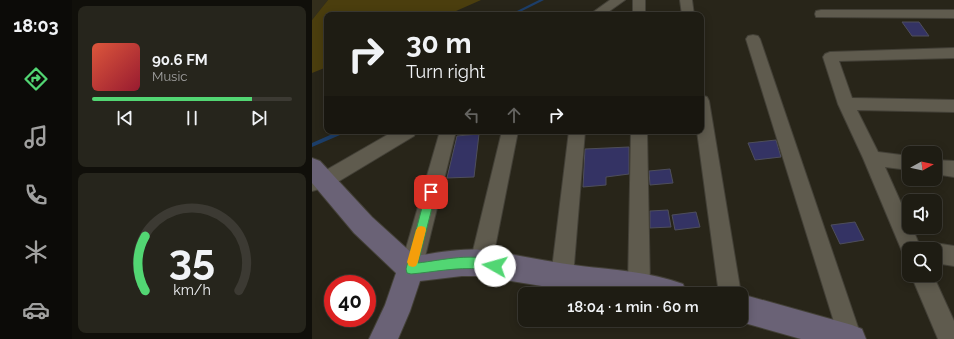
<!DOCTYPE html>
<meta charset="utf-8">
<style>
:root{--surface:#1e1c13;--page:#26251c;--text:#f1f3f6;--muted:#a1a1a0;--line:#3c3a33;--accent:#52d673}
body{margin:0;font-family:Raleway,sans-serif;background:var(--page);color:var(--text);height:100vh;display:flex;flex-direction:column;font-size:15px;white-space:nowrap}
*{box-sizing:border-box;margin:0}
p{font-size:13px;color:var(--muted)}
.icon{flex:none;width:22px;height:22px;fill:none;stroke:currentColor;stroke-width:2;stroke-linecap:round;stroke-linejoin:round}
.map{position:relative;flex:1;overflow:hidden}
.panel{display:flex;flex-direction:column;gap:6px;padding:6px;background:#100f0a;width:240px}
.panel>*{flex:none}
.top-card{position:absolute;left:12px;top:12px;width:380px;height:122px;border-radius:8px;box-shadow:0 2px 10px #0003,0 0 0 1px var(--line);background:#1e1c13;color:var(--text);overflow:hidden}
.needle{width:26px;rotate:82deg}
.buttons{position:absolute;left:590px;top:146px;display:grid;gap:8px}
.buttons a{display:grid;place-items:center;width:40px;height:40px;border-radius:8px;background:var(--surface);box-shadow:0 2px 10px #0003,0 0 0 1px var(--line);font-size:20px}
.speed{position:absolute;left:12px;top:275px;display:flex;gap:8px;font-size:20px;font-weight:700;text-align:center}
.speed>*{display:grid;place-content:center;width:52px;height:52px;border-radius:50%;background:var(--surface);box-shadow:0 2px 10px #0003,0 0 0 1px var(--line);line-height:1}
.speed .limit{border:6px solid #d22;background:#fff;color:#111}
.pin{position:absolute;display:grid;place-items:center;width:34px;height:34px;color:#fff;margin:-17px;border-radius:8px;box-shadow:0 2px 6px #0006}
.me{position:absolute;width:44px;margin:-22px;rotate:277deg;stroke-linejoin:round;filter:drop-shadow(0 0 3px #0008)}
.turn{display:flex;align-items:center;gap:14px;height:84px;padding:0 16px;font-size:18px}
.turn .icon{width:52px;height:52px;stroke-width:2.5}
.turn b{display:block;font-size:28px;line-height:34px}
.lanes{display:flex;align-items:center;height:38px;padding:0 16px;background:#0003;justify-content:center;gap:20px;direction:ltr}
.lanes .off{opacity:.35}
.panel .widget{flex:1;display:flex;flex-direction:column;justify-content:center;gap:6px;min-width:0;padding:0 14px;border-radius:8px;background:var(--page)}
.panel .dial{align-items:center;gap:0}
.dial svg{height:104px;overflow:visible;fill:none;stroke:var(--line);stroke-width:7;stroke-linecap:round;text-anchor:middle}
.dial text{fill:var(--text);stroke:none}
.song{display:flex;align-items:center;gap:12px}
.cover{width:48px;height:48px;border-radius:6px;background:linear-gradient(135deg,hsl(10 70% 55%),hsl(350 70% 35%))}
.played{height:4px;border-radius:2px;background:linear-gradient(90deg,var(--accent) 80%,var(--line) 80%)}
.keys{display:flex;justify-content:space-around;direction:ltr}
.trip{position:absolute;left:206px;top:287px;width:230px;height:40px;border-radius:8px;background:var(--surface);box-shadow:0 2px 10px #0003,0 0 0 1px var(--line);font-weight:600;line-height:40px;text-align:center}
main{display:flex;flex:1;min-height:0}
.menu{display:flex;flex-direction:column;width:72px;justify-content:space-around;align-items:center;background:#0c0b08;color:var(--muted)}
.menu .icon{width:28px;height:28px}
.menu .current{color:var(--accent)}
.menu b{font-size:18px;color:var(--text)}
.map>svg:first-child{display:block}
</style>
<main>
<nav class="menu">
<b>18:03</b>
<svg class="icon current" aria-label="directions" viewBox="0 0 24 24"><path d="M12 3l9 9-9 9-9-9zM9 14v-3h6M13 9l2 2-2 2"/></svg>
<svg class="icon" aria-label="music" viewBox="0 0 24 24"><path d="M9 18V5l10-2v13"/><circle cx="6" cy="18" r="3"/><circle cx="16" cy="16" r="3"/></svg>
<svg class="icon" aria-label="phone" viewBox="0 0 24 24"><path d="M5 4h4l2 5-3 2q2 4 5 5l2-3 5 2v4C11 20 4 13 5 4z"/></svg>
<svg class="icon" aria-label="climate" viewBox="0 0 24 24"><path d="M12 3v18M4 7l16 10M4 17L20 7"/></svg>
<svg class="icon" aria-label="car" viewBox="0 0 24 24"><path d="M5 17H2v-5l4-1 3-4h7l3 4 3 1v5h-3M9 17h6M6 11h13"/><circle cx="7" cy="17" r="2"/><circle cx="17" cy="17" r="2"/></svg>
</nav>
<section class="panel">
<div class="widget">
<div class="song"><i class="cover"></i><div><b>90.6 FM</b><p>Music</p></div></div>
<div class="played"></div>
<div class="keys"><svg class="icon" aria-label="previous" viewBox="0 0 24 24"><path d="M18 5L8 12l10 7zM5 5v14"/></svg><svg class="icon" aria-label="pause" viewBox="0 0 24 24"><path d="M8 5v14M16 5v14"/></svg><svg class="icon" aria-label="next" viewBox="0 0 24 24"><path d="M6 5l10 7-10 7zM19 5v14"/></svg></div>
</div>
<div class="widget dial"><svg viewBox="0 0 100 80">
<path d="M14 69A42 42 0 1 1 86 69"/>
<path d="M14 69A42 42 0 0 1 14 27" stroke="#52d673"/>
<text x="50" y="56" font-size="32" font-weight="700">35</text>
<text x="50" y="72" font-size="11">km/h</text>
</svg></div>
</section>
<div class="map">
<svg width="642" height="339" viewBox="0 0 642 339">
<rect width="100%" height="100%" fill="#282519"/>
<path fill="#332e1c" d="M0,0H16L0,20Z"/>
<path fill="#4b3e0e" d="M16,0H169L135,15H15V67L0,73V20Z"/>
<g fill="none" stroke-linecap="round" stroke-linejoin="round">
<path fill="#1c3e69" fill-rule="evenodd" d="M227,0H232L202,15H197Z
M27,131H33L28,135L0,147V143Z"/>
</g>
<path fill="#343364" stroke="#4e4e5b" d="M590,22H607L617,36H600Z
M167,134L162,177L135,178L145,136Z
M464,140L469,157L443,160L436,143Z
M317,147V174L294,177V185L271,187L273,149Z
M358,169L361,183L338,185L337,171Z
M356,210L359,227L338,228V211Z
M384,212L388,227L363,230L360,215Z
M543,222L552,240L528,244L519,225Z"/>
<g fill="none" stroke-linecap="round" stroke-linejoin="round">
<defs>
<path id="street" d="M298,0H313L292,15H277Z
M321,0H333V15H321Z
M368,0H380L382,15H370Z
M509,10H642V18L504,17L503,14L504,11Z
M441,35L446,36L448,39L550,339L527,338L434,39L436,36Z
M642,48V58L527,61L540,98L642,100V112L545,110L566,152L597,156V170L573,167L597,221V227H600L609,249H597V258L592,256L551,158L526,104L511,57L513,54L518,52Z
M389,95L395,97L397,101L429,294H407L385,131H389Z
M82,131H104L102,136L19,186L0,191V175L9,173Z
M128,131H144L110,269L107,276L99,280L91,276L88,269Z
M190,131H206L180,263L176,270L169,273L162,270L158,263Z
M257,131H273L261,277L258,285L250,288L242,285L239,277Z
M319,131H335L338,287L335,294H319L316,287Z
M623,160L642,161V177L623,174Z
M623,243L642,246V266L623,263V249H614L616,246Z
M599,275H621L642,321V339H626Z"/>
<path id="secondary" d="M0,158L8,161L60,217L103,256C125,253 148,248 170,250C203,254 236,262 269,266C302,270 339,272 371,284L375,294H279L169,276H150L108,281L98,311L86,339H57L73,305L84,273L42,233L0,183Z
M429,294L540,325L550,329L554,339H489L429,322L425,320H429Z"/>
</defs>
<use href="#street" stroke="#434037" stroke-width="2"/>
<use href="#secondary" stroke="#434037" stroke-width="2"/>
<use href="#street" fill="#5f5b4e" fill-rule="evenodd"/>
<use href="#secondary" fill="#6a6276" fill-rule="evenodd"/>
</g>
<path fill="#52d673" stroke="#358b4b" d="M119,188L123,189L124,192L106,263C131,260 162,252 187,262L188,266L187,269C180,272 175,269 168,269C145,267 122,272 99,274L95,273L94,269L114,192L116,189Z"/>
<path fill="#f59e0b" d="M109,226L113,227L114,230L106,262L104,266L101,267L97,266L95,262L104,230L106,227Z"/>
</svg>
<div class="buttons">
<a><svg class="needle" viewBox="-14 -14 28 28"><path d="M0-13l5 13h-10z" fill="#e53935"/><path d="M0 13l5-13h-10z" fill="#a1a1a0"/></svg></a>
<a><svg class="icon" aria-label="sound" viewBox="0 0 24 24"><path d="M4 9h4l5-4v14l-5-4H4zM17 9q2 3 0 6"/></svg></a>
<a><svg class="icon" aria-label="search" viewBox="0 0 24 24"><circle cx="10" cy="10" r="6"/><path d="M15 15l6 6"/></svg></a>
</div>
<div class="speed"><div class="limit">40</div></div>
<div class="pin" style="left:119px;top:192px;background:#d93025"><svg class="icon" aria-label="arrive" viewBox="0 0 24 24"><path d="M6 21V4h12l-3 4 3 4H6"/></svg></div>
<svg class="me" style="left:183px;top:266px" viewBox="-20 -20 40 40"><circle r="19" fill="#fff"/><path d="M0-13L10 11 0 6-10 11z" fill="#52d673"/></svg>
<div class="trip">18:04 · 1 min · 60 m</div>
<div class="top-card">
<div class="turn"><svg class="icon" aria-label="right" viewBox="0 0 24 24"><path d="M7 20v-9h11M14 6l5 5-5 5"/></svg><div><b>30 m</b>Turn right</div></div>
<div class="lanes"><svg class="icon off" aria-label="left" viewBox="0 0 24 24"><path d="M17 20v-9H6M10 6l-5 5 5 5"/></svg><svg class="icon off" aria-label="ahead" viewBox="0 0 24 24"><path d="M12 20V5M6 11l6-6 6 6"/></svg><svg class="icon" aria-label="right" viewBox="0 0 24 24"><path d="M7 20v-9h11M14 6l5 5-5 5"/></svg></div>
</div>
</div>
</main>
